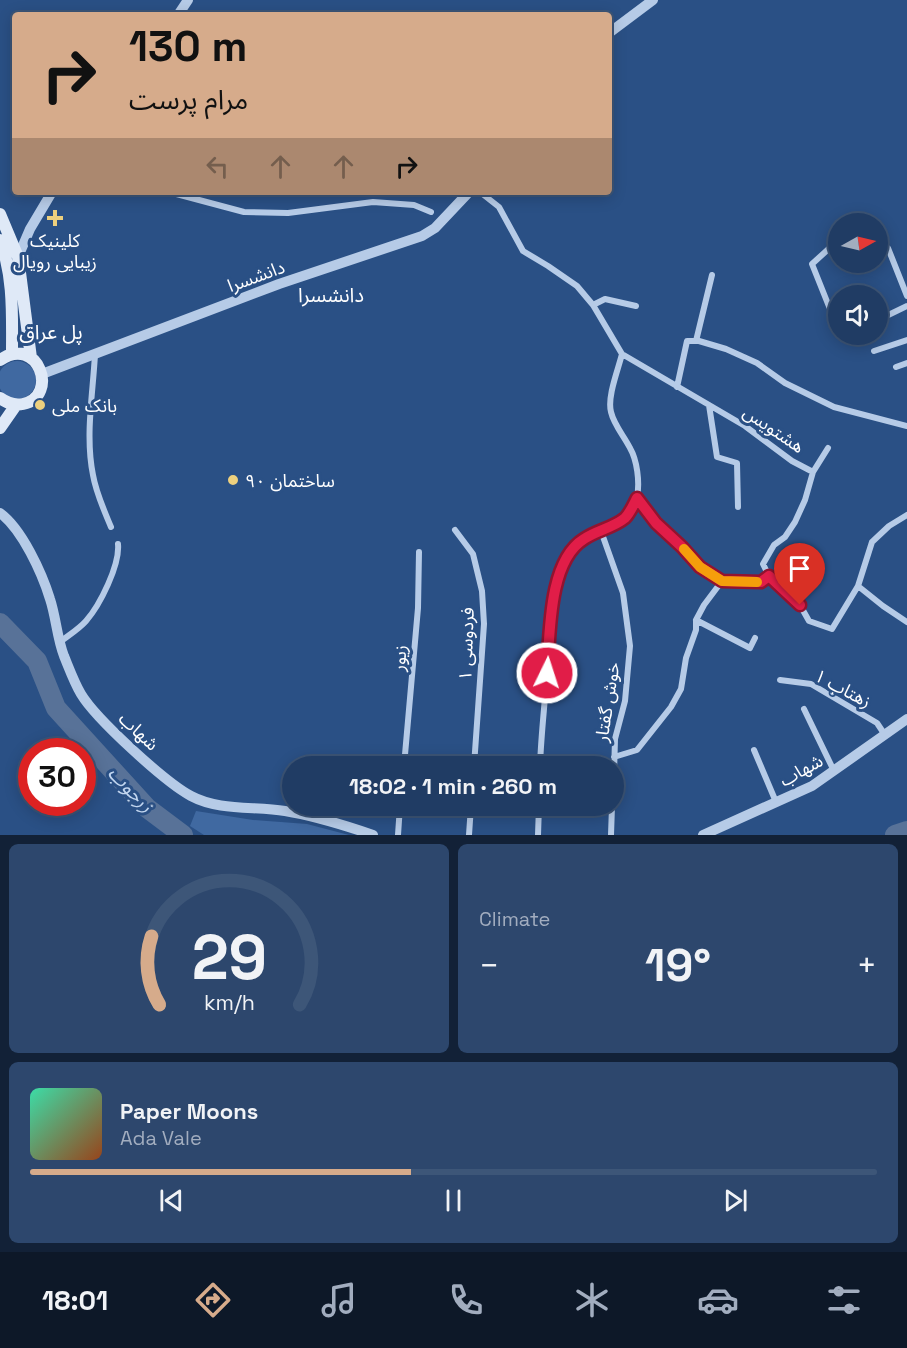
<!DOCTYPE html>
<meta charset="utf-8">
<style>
:root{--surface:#203c64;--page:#2d476d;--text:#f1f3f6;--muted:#a2adbf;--line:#3d5678;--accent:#d6ab8b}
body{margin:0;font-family:"Space Grotesk","Noto Sans Arabic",sans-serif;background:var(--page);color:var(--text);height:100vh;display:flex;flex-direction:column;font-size:22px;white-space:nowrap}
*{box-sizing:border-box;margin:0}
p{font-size:20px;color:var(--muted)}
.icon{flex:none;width:33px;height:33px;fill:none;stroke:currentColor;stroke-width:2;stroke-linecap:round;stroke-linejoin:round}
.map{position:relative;height:835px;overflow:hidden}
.sheet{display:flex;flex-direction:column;gap:9px;padding:9px;background:#122137;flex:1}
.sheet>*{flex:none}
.banner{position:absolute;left:12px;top:12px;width:600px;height:183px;border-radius:6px;box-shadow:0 3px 15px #0003,0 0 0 2px var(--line);background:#d6ab8b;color:#111;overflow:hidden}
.needle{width:39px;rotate:82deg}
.buttons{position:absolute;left:828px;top:213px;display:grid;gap:12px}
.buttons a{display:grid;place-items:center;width:60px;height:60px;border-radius:50%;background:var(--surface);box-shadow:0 3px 15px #0003,0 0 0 2px var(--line);font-size:30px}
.speed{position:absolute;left:18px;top:738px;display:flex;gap:12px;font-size:30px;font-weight:700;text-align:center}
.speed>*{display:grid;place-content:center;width:78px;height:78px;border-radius:50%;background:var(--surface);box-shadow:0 3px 15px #0003,0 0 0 2px var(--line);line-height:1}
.speed .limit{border:9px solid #d22;background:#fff;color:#111}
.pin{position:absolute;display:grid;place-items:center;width:51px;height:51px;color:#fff;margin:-62px -26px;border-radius:50% 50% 50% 0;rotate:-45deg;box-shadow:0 0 6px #0007}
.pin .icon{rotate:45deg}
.me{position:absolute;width:66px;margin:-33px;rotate:4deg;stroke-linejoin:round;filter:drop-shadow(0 0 4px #0008)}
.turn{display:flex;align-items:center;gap:21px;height:126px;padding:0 18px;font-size:27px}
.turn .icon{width:78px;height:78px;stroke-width:2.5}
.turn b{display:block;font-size:42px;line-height:51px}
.lanes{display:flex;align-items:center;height:57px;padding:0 18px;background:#0003;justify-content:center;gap:30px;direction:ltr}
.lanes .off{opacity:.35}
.big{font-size:45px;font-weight:600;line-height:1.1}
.sheet .card{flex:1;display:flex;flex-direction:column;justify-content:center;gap:9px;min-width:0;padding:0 21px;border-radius:9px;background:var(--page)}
.sheet .dial{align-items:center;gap:0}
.dial svg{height:156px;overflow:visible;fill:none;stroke:var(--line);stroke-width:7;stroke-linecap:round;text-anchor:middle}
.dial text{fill:var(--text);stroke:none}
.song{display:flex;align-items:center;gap:18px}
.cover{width:72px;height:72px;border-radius:9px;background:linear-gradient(135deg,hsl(160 70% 55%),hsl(20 70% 35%))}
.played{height:6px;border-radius:3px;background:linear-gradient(90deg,var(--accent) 45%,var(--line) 45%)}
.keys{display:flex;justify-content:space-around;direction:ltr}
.heat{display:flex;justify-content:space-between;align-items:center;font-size:33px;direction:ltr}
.sheet .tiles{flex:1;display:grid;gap:9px;grid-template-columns:1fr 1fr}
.card:last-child{grid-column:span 2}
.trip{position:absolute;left:282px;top:756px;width:342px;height:60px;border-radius:30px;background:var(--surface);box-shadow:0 3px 15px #0003,0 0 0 2px var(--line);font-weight:600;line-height:60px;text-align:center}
.menu{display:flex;height:96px;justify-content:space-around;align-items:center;background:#0d1828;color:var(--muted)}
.menu .icon{width:42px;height:42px}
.menu .selected{color:var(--accent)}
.menu b{font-size:27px;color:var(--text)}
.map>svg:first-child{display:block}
</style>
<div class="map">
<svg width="907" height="835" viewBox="0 0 907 835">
<rect width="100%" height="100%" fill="#2a5085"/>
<path fill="#4069a1" d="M-2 380a19 19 0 1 1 38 0a19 19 0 1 1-38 0Z
M196,811L253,820L307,824L349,835H204L190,826Z"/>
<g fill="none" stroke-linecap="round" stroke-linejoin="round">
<path stroke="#587298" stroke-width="20" d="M0,623L37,661L56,708L147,808L183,835
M895,835L907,831"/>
<path stroke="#b6cbe7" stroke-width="6" d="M169,192L244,212L288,213L373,202L414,205L431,212
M480,192L499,207L523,251L548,266L577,286L593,305L622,354L745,426L792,461L813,472
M838,245L834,244L812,264L838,329
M878,248H888L907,296
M593,305L605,299L636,306
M878,320L907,306
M841,334L842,336L846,334
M696,341L712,275
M874,351L907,340
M95,354C93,393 85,436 93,475C96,493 104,510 111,527
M896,367L907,363
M677,387L687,341H699L726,349L757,363L785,383L834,407L907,426
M709,405L717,457L737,463L738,507
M828,448L813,472L805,500L795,522L785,537L774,545L763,564L769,576L800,605L809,621L832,629L858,586L872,542L889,526L907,515
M637,498L656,523L682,547L700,567L722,581L761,582L769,576
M455,530L473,554L482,591L484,624L474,766
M601,531L623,593L630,646L625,701L615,739L614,774
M858,586L883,606L907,622
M696,620L750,648L755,638
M60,642C69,635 79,629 86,621C100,605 120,565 118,544
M780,680L811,684L877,723L885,735
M804,709L834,771
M754,750L776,802
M614,757L637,750L671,707L681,689L686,658L696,630V620L704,605L722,581
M404,766L418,608L419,552
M540,766C541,735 545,703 547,671C549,641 550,581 566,556C584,529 630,530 637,497C640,482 637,460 630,448C624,436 614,425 611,412C607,397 618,370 622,354
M398,835L400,806
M469,835L471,806
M538,835L539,806
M611,835L612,806"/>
<path stroke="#b6cbe7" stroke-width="10" d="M178,15L188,0
M609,33L653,0
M18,257L30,229L52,192
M42,374L279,284L422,236L435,228L469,192
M0,513C22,529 42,573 50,599C56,617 57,638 64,656C69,668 74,682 81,694C96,719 165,782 191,796C219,811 254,806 285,811C315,816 344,825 373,835
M703,835L812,786L907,719"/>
<path stroke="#dfe9f7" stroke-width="12" d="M0,214L18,257L31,358
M0,240C14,276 12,316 12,354
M0,360C38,334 60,396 23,404C14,406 7,403 0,398
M0,428L16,405"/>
</g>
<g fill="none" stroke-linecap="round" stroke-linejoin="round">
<defs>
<path id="route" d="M547,673C550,635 548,561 584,539C597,530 613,528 625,518C630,513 634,504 637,498L656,523L682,547L700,567L722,581L761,582L769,576L800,605"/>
</defs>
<use href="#route" stroke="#92132f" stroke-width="15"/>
<use href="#route" stroke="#e11d48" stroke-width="10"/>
<path stroke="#f59e0b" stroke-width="10" d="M684,549L700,567L722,581L757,582"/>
</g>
<g fill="#edd07e" stroke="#2a5085" stroke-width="2">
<path d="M52 209h6v6h6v6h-6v6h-6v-6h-6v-6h6z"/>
<circle cx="40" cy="405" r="6"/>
<circle cx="233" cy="480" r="6"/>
</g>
<g text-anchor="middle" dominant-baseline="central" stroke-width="6" stroke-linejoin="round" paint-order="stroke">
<g font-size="18" fill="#fff" stroke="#2a5085" text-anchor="start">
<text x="55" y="240" text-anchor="middle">کلینیک<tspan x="55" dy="21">زیبایی رویال</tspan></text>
<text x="52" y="405">بانک ملی</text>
<text x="245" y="480">ساختمان ۹۰</text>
</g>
<g font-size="18" fill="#fff" stroke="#2a5085">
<text transform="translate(256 276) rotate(-20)">دانشسرا</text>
<text transform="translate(774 429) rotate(34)">هشتویس</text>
<text transform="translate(466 644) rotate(-88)">فردوسی ۱</text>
<text transform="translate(399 658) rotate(-85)">زیور</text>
<text transform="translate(843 688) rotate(28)">زهتاب ۱</text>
<text transform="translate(607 702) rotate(-81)">خوش گفتار</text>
<text transform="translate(139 731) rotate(43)">شهاب</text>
<text transform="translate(801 770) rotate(-29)">شهاب</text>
</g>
<g font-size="20" fill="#fff" stroke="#2a5085">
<text x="331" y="295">دانشسرا</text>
<text x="51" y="332">پل عراق</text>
</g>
<g font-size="20" font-style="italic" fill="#c1d5ef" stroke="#2a5085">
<text transform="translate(131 789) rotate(46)">زرجوب</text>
</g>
</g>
</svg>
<div class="buttons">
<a><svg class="needle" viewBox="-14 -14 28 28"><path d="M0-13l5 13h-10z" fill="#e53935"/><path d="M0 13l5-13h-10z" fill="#a2adbf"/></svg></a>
<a><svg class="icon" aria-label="sound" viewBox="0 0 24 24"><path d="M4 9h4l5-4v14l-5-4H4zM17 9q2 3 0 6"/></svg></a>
</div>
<div class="speed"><div class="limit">30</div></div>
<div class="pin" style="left:800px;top:605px;background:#d93025"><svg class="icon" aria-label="arrive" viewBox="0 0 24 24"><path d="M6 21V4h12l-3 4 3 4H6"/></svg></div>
<svg class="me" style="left:547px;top:673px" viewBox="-20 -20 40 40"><circle r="17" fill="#e11d48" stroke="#fff" stroke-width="3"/><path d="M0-11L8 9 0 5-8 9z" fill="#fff"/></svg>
<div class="trip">18:02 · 1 min · 260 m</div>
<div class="banner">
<div class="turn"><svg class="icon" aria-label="right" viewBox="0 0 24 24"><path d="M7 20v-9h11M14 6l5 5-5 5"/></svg><div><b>130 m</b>مرام پرست</div></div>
<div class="lanes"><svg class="icon off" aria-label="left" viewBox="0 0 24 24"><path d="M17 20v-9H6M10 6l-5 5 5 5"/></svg><svg class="icon off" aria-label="ahead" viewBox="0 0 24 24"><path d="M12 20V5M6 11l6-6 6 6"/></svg><svg class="icon off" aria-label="ahead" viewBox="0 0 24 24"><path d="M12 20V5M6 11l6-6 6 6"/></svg><svg class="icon" aria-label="right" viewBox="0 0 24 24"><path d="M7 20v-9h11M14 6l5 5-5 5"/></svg></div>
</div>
</div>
<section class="sheet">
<div class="tiles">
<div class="card dial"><svg viewBox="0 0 100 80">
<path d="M14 69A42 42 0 1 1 86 69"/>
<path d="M14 69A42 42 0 0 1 10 34" stroke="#d6ab8b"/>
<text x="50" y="56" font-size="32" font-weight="700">29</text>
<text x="50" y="72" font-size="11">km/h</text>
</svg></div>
<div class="card"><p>Climate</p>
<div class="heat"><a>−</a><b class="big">19°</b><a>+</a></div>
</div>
<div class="card">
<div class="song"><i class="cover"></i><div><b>Paper Moons</b><p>Ada Vale</p></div></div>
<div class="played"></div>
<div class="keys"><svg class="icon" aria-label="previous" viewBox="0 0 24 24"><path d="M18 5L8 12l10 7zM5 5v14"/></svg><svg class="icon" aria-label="pause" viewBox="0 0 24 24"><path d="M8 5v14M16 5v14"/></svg><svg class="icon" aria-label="next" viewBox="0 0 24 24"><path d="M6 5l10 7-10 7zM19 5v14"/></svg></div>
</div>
</div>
</section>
<nav class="menu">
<b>18:01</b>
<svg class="icon selected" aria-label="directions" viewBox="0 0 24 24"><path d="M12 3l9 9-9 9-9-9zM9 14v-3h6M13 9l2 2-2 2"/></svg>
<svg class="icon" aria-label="music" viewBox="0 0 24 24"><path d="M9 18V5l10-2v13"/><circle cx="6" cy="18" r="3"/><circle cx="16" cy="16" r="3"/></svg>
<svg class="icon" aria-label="phone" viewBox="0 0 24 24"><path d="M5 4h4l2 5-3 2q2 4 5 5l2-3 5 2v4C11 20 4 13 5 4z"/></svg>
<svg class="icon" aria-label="climate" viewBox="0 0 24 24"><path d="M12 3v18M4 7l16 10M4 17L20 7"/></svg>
<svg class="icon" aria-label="car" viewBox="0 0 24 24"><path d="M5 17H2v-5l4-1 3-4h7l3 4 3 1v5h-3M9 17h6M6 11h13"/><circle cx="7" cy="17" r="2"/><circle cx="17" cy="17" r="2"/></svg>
<svg class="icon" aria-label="filters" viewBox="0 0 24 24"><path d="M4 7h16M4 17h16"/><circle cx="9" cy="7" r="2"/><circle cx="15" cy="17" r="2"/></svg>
</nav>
